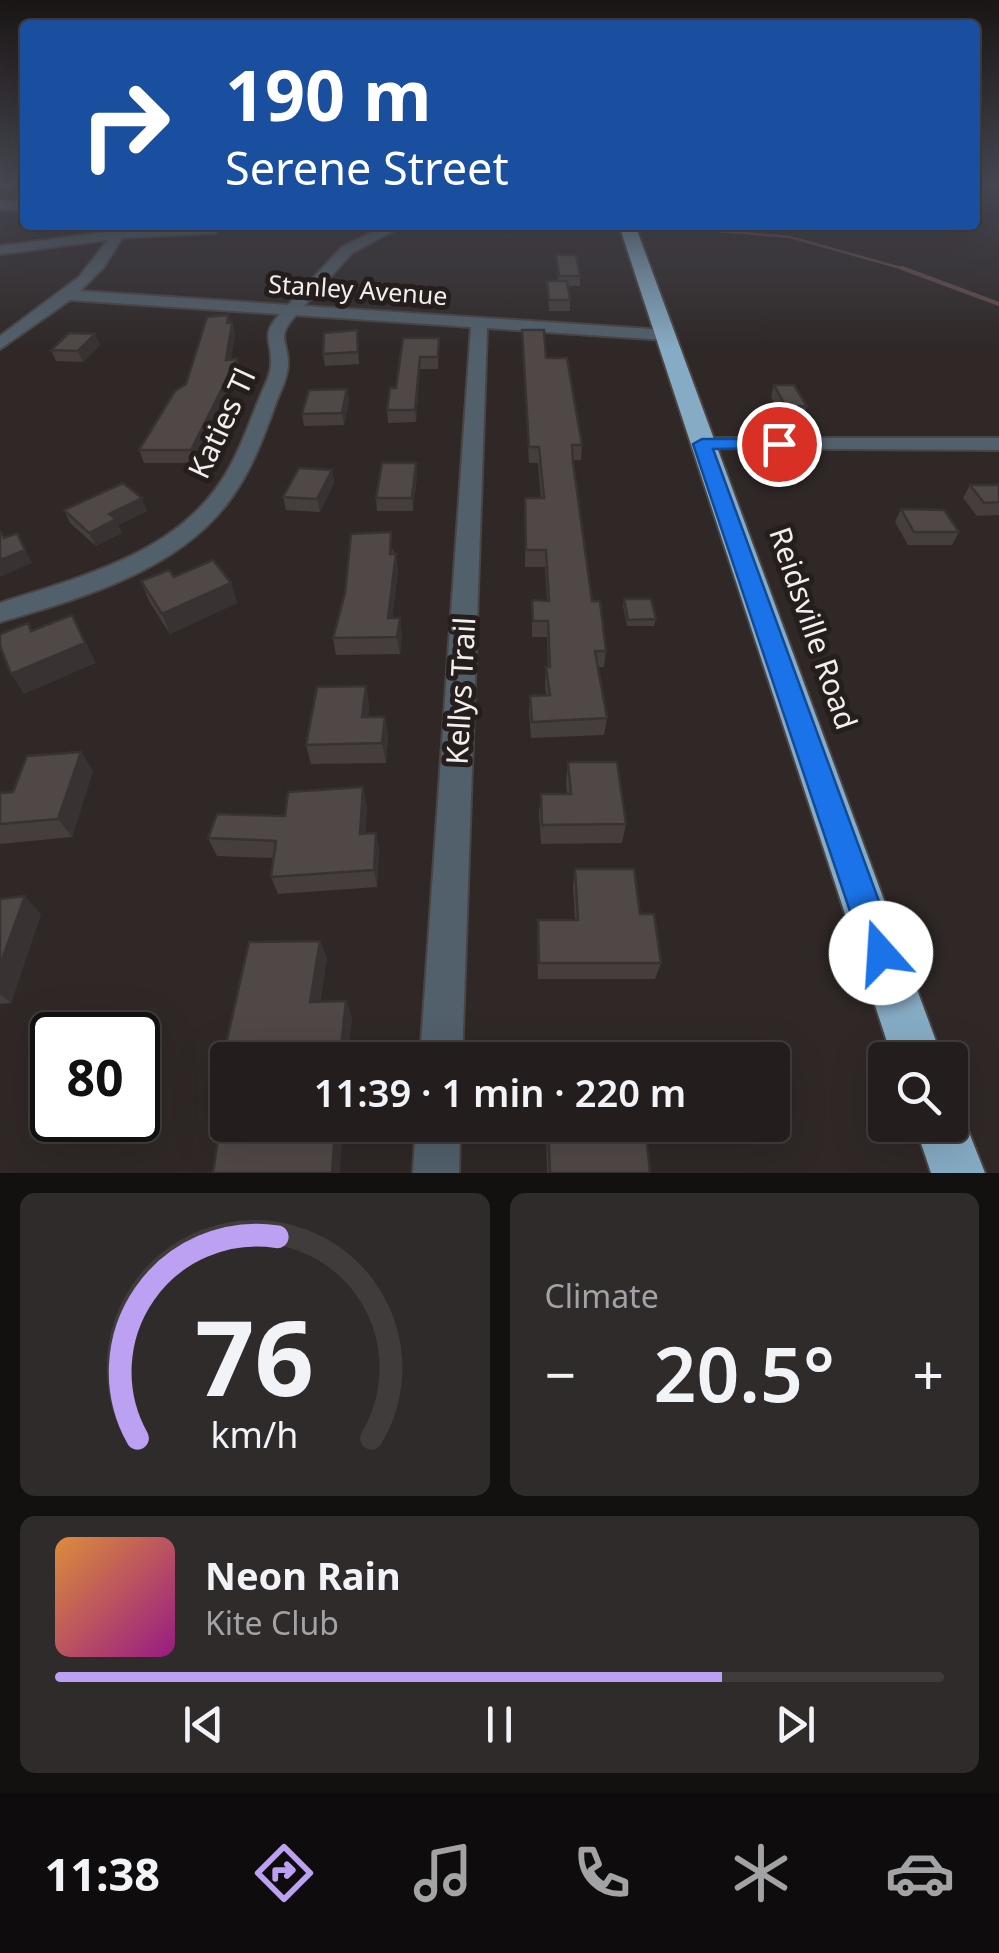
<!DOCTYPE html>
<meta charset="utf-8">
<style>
:root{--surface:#231e1d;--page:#2f2b2a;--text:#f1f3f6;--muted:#a3a2a4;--line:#403c3b;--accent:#bca0f2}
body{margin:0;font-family:"Noto Sans",sans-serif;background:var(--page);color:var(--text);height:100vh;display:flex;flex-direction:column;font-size:38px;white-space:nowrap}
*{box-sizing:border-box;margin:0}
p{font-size:32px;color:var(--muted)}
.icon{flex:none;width:55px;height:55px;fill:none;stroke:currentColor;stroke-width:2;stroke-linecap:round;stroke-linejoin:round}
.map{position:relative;height:1173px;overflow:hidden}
.drawer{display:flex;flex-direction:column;gap:20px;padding:20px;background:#131010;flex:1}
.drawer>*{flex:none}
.banner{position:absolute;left:20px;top:20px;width:960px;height:210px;border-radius:10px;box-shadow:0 10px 40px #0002,0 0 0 2px var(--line);background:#1a4fa0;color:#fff;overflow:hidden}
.fabs{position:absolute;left:868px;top:1042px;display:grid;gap:20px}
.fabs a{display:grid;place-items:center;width:100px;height:100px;border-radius:10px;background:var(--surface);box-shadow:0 10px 40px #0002,0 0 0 2px var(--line);font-size:50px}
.speed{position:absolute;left:30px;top:1012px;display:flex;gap:20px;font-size:50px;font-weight:700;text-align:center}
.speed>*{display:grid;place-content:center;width:130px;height:130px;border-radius:50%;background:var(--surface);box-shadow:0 10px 40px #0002,0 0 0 2px var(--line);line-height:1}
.speed .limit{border:5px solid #111;border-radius:15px;background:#fff;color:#111}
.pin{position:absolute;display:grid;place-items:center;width:85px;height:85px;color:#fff;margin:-42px;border:5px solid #fff;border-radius:50%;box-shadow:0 2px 10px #0007}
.me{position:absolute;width:110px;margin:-55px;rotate:341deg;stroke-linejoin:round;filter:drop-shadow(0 0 8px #0008)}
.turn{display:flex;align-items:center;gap:35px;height:210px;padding:0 40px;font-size:45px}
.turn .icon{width:130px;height:130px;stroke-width:2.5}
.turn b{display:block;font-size:70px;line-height:85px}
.big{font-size:75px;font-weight:600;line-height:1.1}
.drawer .tile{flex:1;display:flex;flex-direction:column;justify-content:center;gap:15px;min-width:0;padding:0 35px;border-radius:15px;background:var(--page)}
.drawer .dial{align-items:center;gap:0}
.dial svg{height:260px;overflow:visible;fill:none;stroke:var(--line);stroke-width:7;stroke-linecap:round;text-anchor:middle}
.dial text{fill:var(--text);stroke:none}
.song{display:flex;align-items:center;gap:30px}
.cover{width:120px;height:120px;border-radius:15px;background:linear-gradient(135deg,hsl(30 70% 55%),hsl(310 70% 35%))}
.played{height:10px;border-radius:5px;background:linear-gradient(90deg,var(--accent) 75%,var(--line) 75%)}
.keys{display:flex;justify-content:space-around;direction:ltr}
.heat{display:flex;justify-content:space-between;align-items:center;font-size:55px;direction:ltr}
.drawer .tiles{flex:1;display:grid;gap:20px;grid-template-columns:1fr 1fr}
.tile:last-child{grid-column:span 2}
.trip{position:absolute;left:210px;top:1042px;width:580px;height:100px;border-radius:10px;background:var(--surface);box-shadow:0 10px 40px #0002,0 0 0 2px var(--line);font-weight:600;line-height:100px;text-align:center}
.tabs{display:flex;height:160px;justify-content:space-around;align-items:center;background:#0e0c0c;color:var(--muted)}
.tabs .icon{width:70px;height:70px}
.tabs .current{color:var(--accent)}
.tabs b{font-size:45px;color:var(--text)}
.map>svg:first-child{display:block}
</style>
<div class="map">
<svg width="999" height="1173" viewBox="0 0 999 1173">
<rect width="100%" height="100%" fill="#2f2827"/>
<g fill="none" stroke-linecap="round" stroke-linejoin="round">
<path stroke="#624b4a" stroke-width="2.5" d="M647,225L790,237L908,270"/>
<path stroke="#624b4a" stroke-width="4" d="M902,268L999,304"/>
<defs>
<path id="street" d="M0,201L25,202V210L0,209Z
M388,225H404L352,253L304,306L665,330L673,335L665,340L487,328L462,1060H420L471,327L296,315C275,338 288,340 288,363C288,376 282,388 277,400C265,433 253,468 232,497C181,570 82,598 0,622V603C76,578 165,557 215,490C237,461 248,425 262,392C266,383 271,374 271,363C272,340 260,335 280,314L70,300L0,349V336L79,277L108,240L0,254V246L138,228L211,226L217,230L215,233L122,238L104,267L80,291L288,305L342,247Z
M702,438H999V450L695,448L692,444Z
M416,1125H460L459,1173H413Z"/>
<path id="highway" d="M619,225H635L943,1060H893Z
M950,1103L959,1107L985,1173H931L915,1125H950Z"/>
</defs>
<use href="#street" stroke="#4a4443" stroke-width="4"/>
<use href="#highway" stroke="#4a4443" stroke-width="4"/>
<use href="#street" fill="#52606b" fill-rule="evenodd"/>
<use href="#highway" fill="#86abc4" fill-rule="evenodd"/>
</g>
<path fill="#453e3d" d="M556,255L580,276V286H568L570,300V311H549L547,281H558Z
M230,323H232L235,334L231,359H237L240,371L195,463H144L139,450Z
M357,330L359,364L325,366L323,354Z
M522,330L546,358L582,445L581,460H573L592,601L606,651L604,667H597L607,718L604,735L531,738L529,712L530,696L546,695L545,684L546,667H548L547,637H532V600L547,601L545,567H525V498H541L538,463H529Z
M403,338H439L438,369H420L416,422L388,423L387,410L396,388Z
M100,345L83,362L56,361L51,350Z
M774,385L807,406L803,419H782L771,397Z
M347,389L349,401L344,425L304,426L302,414Z
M332,470L334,483L320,512L286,510L283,497Z
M417,476L413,511H377L376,498Z
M970,485H999V515L977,516L963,498Z
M901,509L959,532L952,545H908L895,522Z
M64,510L147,511L118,525L122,533L96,546L70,523Z
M393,549L398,571L392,618L402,635L400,654L336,655L333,638Z
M174,577L231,583L237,603L170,634L149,601L141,581Z
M624,599L656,619L654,626H627L623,606Z
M366,686L369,706L368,717H385L388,736L386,763L311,764L306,745Z
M81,752L93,771L72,837L0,844V793L13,792Z
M568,762L626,824L622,843L541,844L539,813L541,794H567L566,781Z
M367,806L365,834L376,833L379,850L377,887L278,894L271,877L273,858L217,856L208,838L285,816Z
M575,869L640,914L661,963L655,979H538L537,937L538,920H575L573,887Z
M0,899L41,914L11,1003L0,1004Z
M320,941L327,958L320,1002L352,1017L347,1060H234L225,1049Z
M534,1125H645L650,1173H547L546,1138H534Z"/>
<path fill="#383232" d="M228,315L235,334L229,371L226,360Z
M95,334L100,345L83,362L78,351Z
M420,357V369L416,422L415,410Z
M237,359L240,371L195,463L191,450Z
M347,389L349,401L344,425L342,413Z
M416,463L417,476L413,511L412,498Z
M332,470L334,483L320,512L317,499Z
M142,498L147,511L118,525L122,533L96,546L89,533L109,514Z
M17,533L32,563L0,577V560Z
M396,554L398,571L390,635L388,618Z
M231,583L237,603L170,634L162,614Z
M72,615L96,663L24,694L11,674Z
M400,618L402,635L400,654L397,637Z
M366,686L369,706L365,737L362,717Z
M385,717L388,736L386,763L382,743Z
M81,752L93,771L72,837L58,819Z
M363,787L367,806L364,852L360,834Z
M376,833L379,850L377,887L374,870Z
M25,896L41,914L11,1003L0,994V965Z
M320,941L327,958L317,1017L310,1002Z
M346,1001L352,1017L346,1060L341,1048Z
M335,1129L342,1141L340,1173H332Z"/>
<path fill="#504847" stroke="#383232" stroke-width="2.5" d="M556,255H576L580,276H559Z
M547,281H567L570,300H549Z
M228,315L227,323H232L226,360L237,359L191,450H139L175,391L186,384L207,317Z
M357,330L358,352L323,354L324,333Z
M522,330H544L546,358H567L582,445H572L573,462L592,601H600L606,651H595L607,718L532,722L530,696L550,695L546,667H550L548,621H533L532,600L549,601L546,550H526L525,498H544L539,447H529Z
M69,333L95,334L78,351L51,350Z
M403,338H439L438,357H420L415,410H387L390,388H396Z
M774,385H794L807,406L786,407Z
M347,389L342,413L302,414L309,390Z
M382,463H416L412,498H376Z
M299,468L332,470L317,499L283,497Z
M123,483L142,498L109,514L116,519L89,533L64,510Z
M970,485H999V502L984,503Z
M901,509L944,510L959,532H914Z
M1,532L4,538L17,533L25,550L0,560V533Z
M391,532L390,554H396L388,618H400L397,637L333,638L345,593L351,534Z
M213,560L231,583L162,614L141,581L169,570L174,577Z
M624,599H651L656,619L628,620Z
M72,615L85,643L11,674L0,646V634L28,623L31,631Z
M366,686L362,717H385L382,743L306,745L317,687Z
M81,752L58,819L0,824V793L13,792L27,756Z
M568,762H617L626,824L542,825L541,794H571Z
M363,787L360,834L376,833L374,870L271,877L276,841L208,838L217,814L285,816L288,792Z
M575,869H634L640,914H654L661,963H539L538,920H578Z
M25,896L0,965V899Z
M320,941L310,1002L346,1001L341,1048L225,1049L249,942Z
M536,1125H645L650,1173H550L548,1126Z
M335,1129L332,1173H213L218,1139Z"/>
<linearGradient id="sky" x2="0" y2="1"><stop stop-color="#1a1615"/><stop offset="0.53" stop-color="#474852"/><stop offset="1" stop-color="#474852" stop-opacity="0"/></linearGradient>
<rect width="999" height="348" fill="url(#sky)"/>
<path fill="#1a73e8" stroke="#114b97" stroke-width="2.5" d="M779,439L788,444L786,448L713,449L898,953L893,965L881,970L869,965L864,953L693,444L702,439Z"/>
<g text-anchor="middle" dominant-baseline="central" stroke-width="10" stroke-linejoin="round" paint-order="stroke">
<g font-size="25" fill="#f2eeed" stroke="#251e1d">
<text transform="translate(358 289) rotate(4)">Stanley Avenue</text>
</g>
<g font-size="30" fill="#f2eeed" stroke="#251e1d">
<text transform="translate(221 423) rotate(-65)">Katies Tl</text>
<text transform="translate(814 628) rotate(71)">Reidsville Road</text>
<text transform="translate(460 691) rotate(-87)">Kellys Trail</text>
</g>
</g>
</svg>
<div class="fabs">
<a><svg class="icon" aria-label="search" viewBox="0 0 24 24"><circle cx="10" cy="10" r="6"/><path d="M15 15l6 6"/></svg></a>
</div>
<div class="speed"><div class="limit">80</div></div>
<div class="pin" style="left:779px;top:444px;background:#d93025"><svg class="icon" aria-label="arrive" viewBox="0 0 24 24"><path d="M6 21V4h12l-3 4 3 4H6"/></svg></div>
<svg class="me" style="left:881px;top:953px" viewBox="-20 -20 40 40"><circle r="19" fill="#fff"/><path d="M0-13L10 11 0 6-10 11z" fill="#1a73e8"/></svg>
<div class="trip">11:39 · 1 min · 220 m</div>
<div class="banner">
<div class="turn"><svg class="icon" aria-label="right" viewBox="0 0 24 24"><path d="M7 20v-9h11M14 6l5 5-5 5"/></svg><div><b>190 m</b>Serene Street</div></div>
</div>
</div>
<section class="drawer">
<div class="tiles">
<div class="tile dial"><svg viewBox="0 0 100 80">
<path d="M14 69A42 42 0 1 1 86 69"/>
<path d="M14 69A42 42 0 0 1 57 7" stroke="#bca0f2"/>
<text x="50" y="56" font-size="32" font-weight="700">76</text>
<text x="50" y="72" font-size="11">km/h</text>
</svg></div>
<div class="tile"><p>Climate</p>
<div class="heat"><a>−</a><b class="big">20.5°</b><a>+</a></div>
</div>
<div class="tile">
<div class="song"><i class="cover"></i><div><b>Neon Rain</b><p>Kite Club</p></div></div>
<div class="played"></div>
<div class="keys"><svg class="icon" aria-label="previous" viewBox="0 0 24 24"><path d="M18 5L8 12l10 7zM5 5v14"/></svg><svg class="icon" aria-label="pause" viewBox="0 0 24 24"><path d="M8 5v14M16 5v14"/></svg><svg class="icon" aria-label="next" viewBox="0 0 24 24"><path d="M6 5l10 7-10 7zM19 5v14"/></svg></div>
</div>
</div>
</section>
<nav class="tabs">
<b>11:38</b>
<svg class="icon current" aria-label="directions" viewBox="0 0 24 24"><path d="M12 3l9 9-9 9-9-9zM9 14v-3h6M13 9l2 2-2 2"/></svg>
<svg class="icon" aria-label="music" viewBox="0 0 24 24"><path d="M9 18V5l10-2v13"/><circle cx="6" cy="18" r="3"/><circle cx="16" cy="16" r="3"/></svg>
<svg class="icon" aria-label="phone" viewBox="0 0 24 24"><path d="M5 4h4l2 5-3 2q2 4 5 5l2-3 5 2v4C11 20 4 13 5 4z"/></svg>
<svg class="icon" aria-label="climate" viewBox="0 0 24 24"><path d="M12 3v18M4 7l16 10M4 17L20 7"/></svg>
<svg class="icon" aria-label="car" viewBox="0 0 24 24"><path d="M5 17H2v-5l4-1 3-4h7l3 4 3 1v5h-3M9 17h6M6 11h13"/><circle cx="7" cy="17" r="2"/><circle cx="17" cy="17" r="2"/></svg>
</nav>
